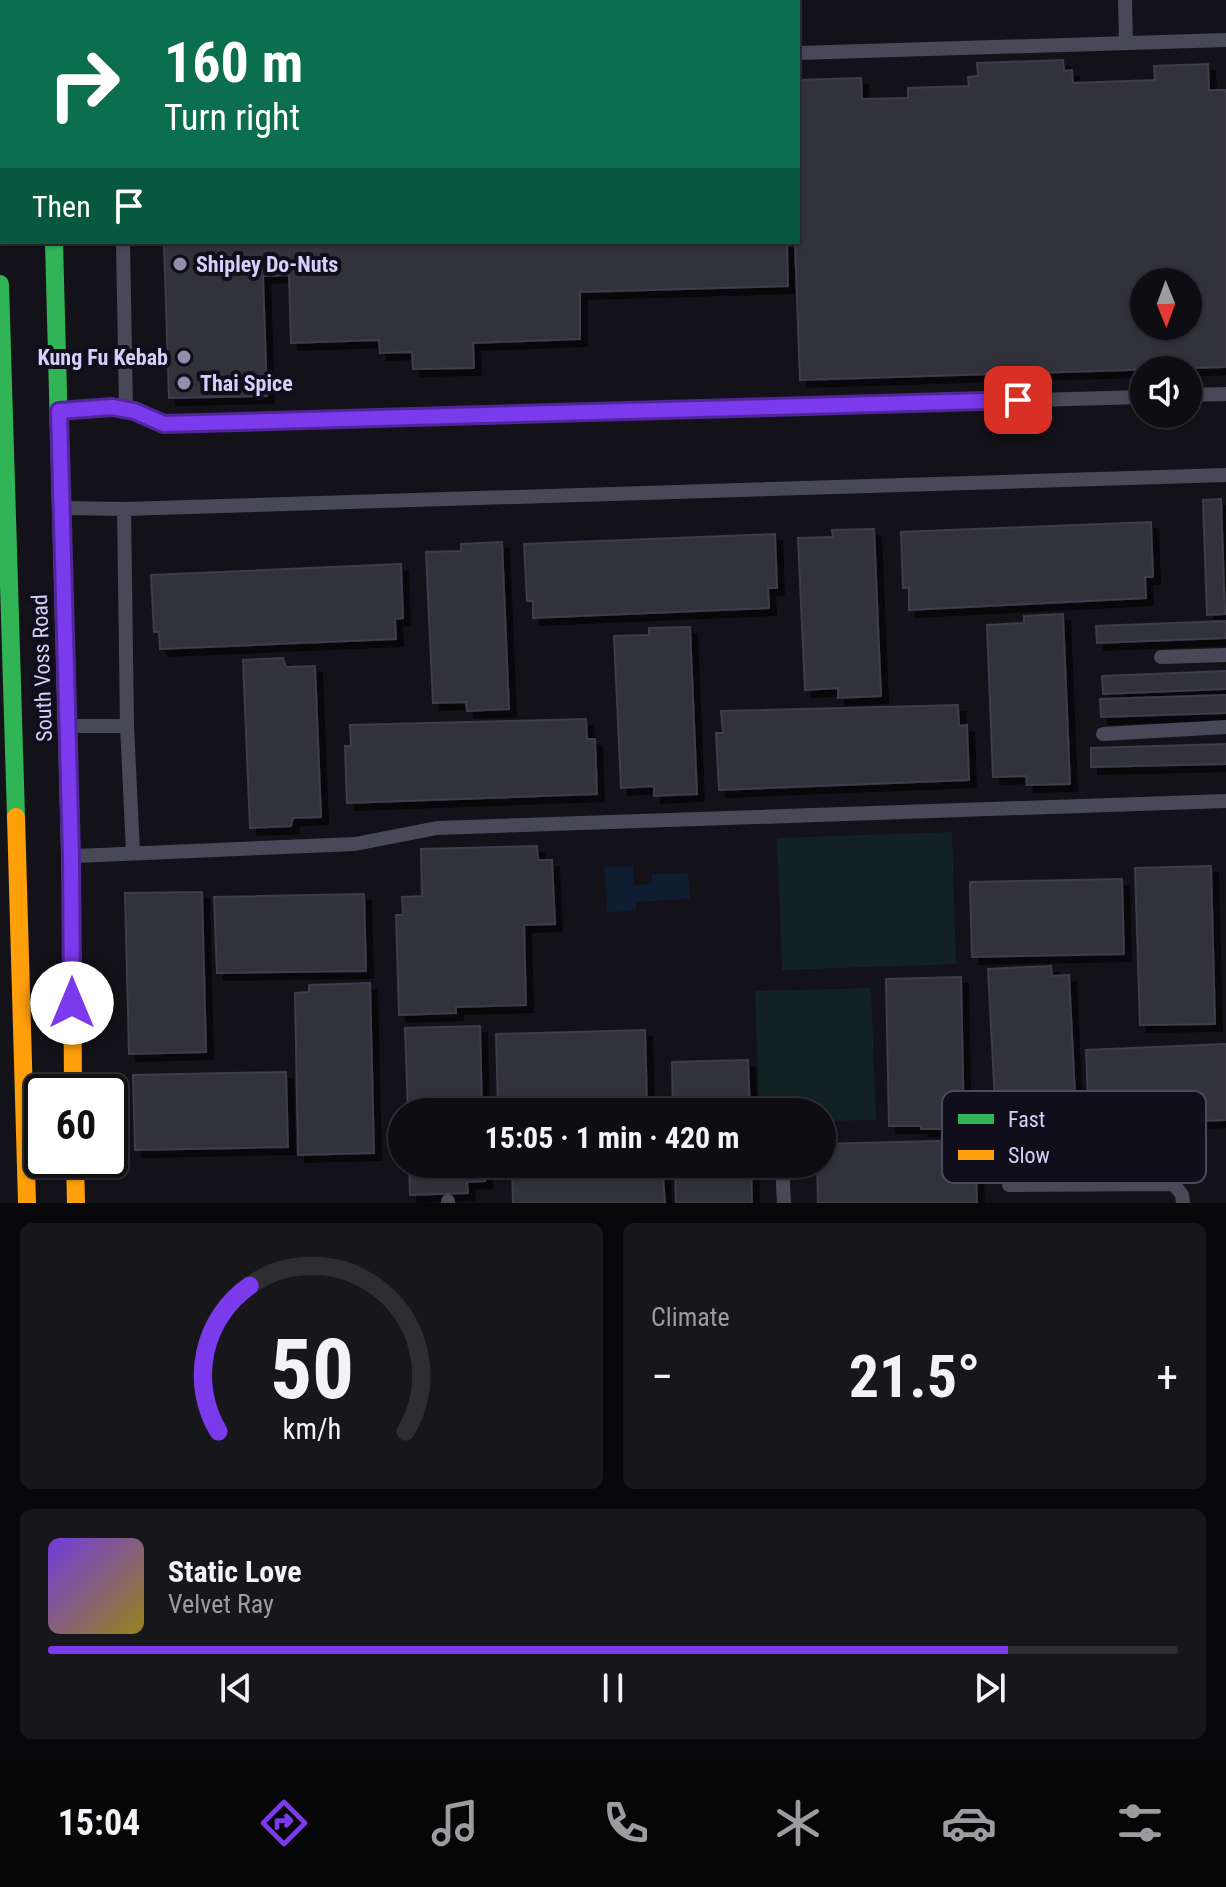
<!DOCTYPE html>
<meta charset="utf-8">
<style>
:root{--surface:#0e0e12;--page:#17171b;--text:#f1f3f6;--muted:#9b9c9f;--line:#2e2e32;--accent:#7c3aed}
body{margin:0;font-family:"Roboto Condensed",sans-serif;background:var(--page);color:var(--text);height:100vh;display:flex;flex-direction:column;font-size:30px;white-space:nowrap}
*{box-sizing:border-box;margin:0}
p{font-size:26px;color:var(--muted)}
.icon{flex:none;width:44px;height:44px;fill:none;stroke:currentColor;stroke-width:2;stroke-linecap:round;stroke-linejoin:round}
.map{position:relative;height:1203px;overflow:hidden}
.drawer{display:flex;flex-direction:column;gap:20px;padding:20px;background:#08080a;flex:1}
.drawer>*{flex:none}
.banner{position:absolute;left:0px;top:0px;width:800px;height:244px;box-shadow:0 2px 6px #0004,0 0 0 2px var(--line);background:#0b6e4f;color:#fff;overflow:hidden}
.needle{width:52px;rotate:179deg}
.buttons{position:absolute;left:1130px;top:268px;display:grid;gap:16px}
.buttons a{display:grid;place-items:center;width:72px;height:72px;border-radius:50%;background:var(--surface);box-shadow:0 2px 6px #0004,0 0 0 2px var(--line);font-size:40px}
.speed{position:absolute;left:24px;top:1074px;display:flex;gap:16px;font-size:40px;font-weight:700;text-align:center}
.speed>*{display:grid;place-content:center;width:104px;height:104px;border-radius:50%;background:var(--surface);box-shadow:0 2px 6px #0004,0 0 0 2px var(--line);line-height:1}
.speed .limit{border:4px solid #111;border-radius:12px;background:#fff;color:#111}
.pin{position:absolute;display:grid;place-items:center;width:68px;height:68px;color:#fff;margin:-34px;border-radius:16px;box-shadow:0 4px 12px #0006}
.me{position:absolute;width:88px;margin:-44px;rotate:0deg;stroke-linejoin:round;filter:drop-shadow(0 0 6px #0008)}
.turn{display:flex;align-items:center;gap:28px;height:168px;padding:0 32px;font-size:36px}
.turn .icon{width:104px;height:104px;stroke-width:2.5}
.turn b{display:block;font-size:56px;line-height:68px}
.then{display:flex;align-items:center;height:76px;padding:0 32px;background:#0003;gap:16px;font-size:30px}
.big{font-size:60px;font-weight:700;line-height:1.1}
.drawer .tile{flex:1;display:flex;flex-direction:column;justify-content:center;gap:12px;min-width:0;padding:0 28px;border-radius:12px;background:var(--page)}
.drawer .dial{align-items:center;gap:0}
.dial svg{height:208px;overflow:visible;fill:none;stroke:var(--line);stroke-width:7;stroke-linecap:round;text-anchor:middle}
.dial text{fill:var(--text);stroke:none}
.song{display:flex;align-items:center;gap:24px}
.cover{width:96px;height:96px;border-radius:12px;background:linear-gradient(135deg,hsl(260 70% 55%),hsl(50 70% 35%))}
.played{height:8px;border-radius:4px;background:linear-gradient(90deg,var(--accent) 85%,var(--line) 85%)}
.keys{display:flex;justify-content:space-around;direction:ltr}
.heat{display:flex;justify-content:space-between;align-items:center;font-size:44px;direction:ltr}
.drawer .tiles{flex:1;display:grid;gap:20px;grid-template-columns:1fr 1fr}
.tile:last-child{grid-column:span 2}
.trip{position:absolute;left:388px;top:1098px;width:448px;height:80px;border-radius:40px;background:var(--surface);box-shadow:0 2px 6px #0004,0 0 0 2px var(--line);font-weight:700;line-height:80px;text-align:center}
.tab-bar{display:flex;height:128px;justify-content:space-around;align-items:center;background:#060607;color:var(--muted)}
.tab-bar .icon{width:56px;height:56px}
.tab-bar .current{color:var(--accent)}
.tab-bar b{font-size:36px;color:var(--text)}
.map>svg:first-child{display:block}
</style>
<div class="map">
<svg width="1226" height="1203" viewBox="0 0 1226 1203">
<defs>
<filter id="shadow"><feDropShadow dx="7" dy="7" stdDeviation="0" flood-color="#0009"/></filter>
</defs>
<rect width="100%" height="100%" fill="#131218"/>
<path fill="#122223" d="M952,832L956,964L782,970L777,838Z
M871,988L876,1120L822,1121V1112H759L755,991Z"/>
<path fill="#0f1c32" d="M633,866L634,885L652,884V874L688,873L690,899L636,902V911L607,912L604,867Z"/>
<path fill="#31303b" stroke="#3f3c4c" stroke-width="2" fill-rule="evenodd" filter="url(#shadow)" d="M1063,60L1064,71L1072,70L1073,83L1155,80L1154,66L1208,64L1209,90H1226V367L800,380L795,242H798V80L861,78L862,99L908,98V88L969,86L968,77L978,76L977,63ZM1144,282H1188V326H1144Z
M164,242H787L788,286L580,292V339L473,343L474,368L413,369L412,352L380,353L379,340L291,343L289,275L263,276L267,396L169,398Z
M1221,499L1225,614L1207,615L1203,500Z
M1151,522L1153,577H1145L1146,598L909,610V588H903L901,532Z
M874,529L881,696L838,698V688L805,690L798,538L833,537L832,530Z
M775,534L777,588H768L769,608L533,618V601H527L524,544Z
M502,542L509,709L467,711L466,702L433,703L426,552L461,551V544Z
M401,564L403,618L395,619L396,639L160,649L159,632H154L151,575Z
M1063,614L1070,784L1027,785L1026,776L993,777L987,625L1024,623V616Z
M1226,621V638L1097,643L1096,626Z
M690,627L697,794L654,796V786L621,788L614,636L649,635V628Z
M283,658L286,667L315,666L321,817L293,818L291,826L250,828L243,660Z
M1226,671V689L1103,694L1102,676Z
M1226,695V713L1101,717L1100,699Z
M958,705L959,726L967,725L969,780L719,790L716,733H723L721,711Z
M586,719L587,739H595L597,794L347,803L345,746H351L350,725Z
M1226,744V764L1091,767V748Z
M537,846L538,860H552L555,924L524,925L526,1005L456,1007V1013L399,1015L396,915H403L402,897L422,896L421,849Z
M1211,866L1215,1024L1140,1025L1135,868Z
M1122,879L1124,954L972,957L970,882Z
M202,892L206,1052L129,1054L125,893Z
M364,894L366,971L217,973L214,897Z
M1051,966L1052,976L1069,975L1077,1136L997,1140L988,969Z
M961,977L964,1129H921V1126H889L886,979Z
M370,983L374,1153L298,1155L295,993L309,992V985Z
M480,1026L482,1112H408L405,1028Z
M645,1030L647,1104L498,1109L496,1034Z
M1226,1044V1120L1089,1125L1086,1050Z
M748,1060L750,1112H673L672,1062Z
M286,1072L288,1147L135,1150L133,1075Z
M975,1140L977,1203H818L817,1164H822V1144Z
M409,1164H484L485,1181L467,1182L468,1193L410,1195Z
M512,1164H662L665,1203H513Z
M675,1164H751L752,1203H676Z"/>
<g fill="none" stroke-linecap="round" stroke-linejoin="round">
<path stroke="#494859" stroke-width="14" d="M118,0V2
M335,0V2
M1125,0L1126,43
M798,53L1226,40
M123,242L126,409
M1188,395L1226,394
M64,410L112,407L134,411L164,424L1144,397
M67,508L124,509L1226,475
M124,509L127,726L133,852
M1161,657L1226,655
M72,726H127
M1103,734L1226,727
M76,856L355,844L437,828L1226,801
M782,1164L784,1203
M1009,1185L1174,1184L1182,1195L1183,1203
M448,1201V1203"/>
<path stroke="#30b455" stroke-width="18" d="M0,76H2
M54,242L72,924
M0,284L16,817"/>
<path stroke="#ff9f0a" stroke-width="18" d="M45,0V2
M16,817L27,1203
M72,924L73,1092
M75,1160L76,1203"/>
</g>
<g fill="none" stroke-linecap="round" stroke-linejoin="round">
<defs>
<path id="route" d="M72,1003L71,856L59,411L112,407L134,411L164,424L1018,400"/>
</defs>
<use href="#route" stroke="#51269a" stroke-width="20"/>
<use href="#route" stroke="#7c3aed" stroke-width="14"/>
</g>
<g fill="#908eaa" stroke="#110e1c" stroke-width="3">
<circle cx="180" cy="264" r="8"/>
<circle cx="184" cy="357" r="8"/>
<circle cx="184" cy="383" r="8"/>
</g>
<g text-anchor="middle" dominant-baseline="central" stroke-width="8" stroke-linejoin="round" paint-order="stroke">
<g font-size="22" font-weight="bold" fill="#d4d0f9" stroke="#110e1c" text-anchor="start">
<text x="196" y="264">Shipley Do-Nuts</text>
<text x="168" y="357" text-anchor="end">Kung Fu Kebab</text>
<text x="200" y="383">Thai Spice</text>
</g>
<g font-size="22" fill="#d4d0f9" stroke="#110e1c">
<text transform="translate(42 668) rotate(-92)">South Voss Road</text>
</g>
</g>
<rect x="942" y="1091" width="264" height="92" rx="12" fill="#110e1c" stroke="#4c485e" stroke-width="2"/>
<rect x="958" y="1114" width="36" height="10" fill="#30b455"/>
<rect x="958" y="1150" width="36" height="10" fill="#ff9f0a"/>
<g font-size="22" fill="#d4d0f9">
<text x="1008" y="1127">Fast</text>
<text x="1008" y="1163">Slow</text>
</g>
</svg>
<div class="buttons">
<a><svg class="needle" viewBox="-14 -14 28 28"><path d="M0-13l5 13h-10z" fill="#e53935"/><path d="M0 13l5-13h-10z" fill="#9b9c9f"/></svg></a>
<a><svg class="icon" aria-label="sound" viewBox="0 0 24 24"><path d="M4 9h4l5-4v14l-5-4H4zM17 9q2 3 0 6"/></svg></a>
</div>
<div class="speed"><div class="limit">60</div></div>
<div class="pin" style="left:1018px;top:400px;background:#d93025"><svg class="icon" aria-label="arrive" viewBox="0 0 24 24"><path d="M6 21V4h12l-3 4 3 4H6"/></svg></div>
<svg class="me" style="left:72px;top:1003px" viewBox="-20 -20 40 40"><circle r="19" fill="#fff"/><path d="M0-13L10 11 0 6-10 11z" fill="#7c3aed"/></svg>
<div class="trip">15:05 · 1 min · 420 m</div>
<div class="banner">
<div class="turn"><svg class="icon" aria-label="right" viewBox="0 0 24 24"><path d="M7 20v-9h11M14 6l5 5-5 5"/></svg><div><b>160 m</b>Turn right</div></div>
<div class="then">Then<svg class="icon" aria-label="arrive" viewBox="0 0 24 24"><path d="M6 21V4h12l-3 4 3 4H6"/></svg></div>
</div>
</div>
<section class="drawer">
<div class="tiles">
<div class="tile dial"><svg viewBox="0 0 100 80">
<path d="M14 69A42 42 0 1 1 86 69"/>
<path d="M14 69A42 42 0 0 1 26 13" stroke="#7c3aed"/>
<text x="50" y="56" font-size="32" font-weight="700">50</text>
<text x="50" y="72" font-size="11">km/h</text>
</svg></div>
<div class="tile"><p>Climate</p>
<div class="heat"><a>−</a><b class="big">21.5°</b><a>+</a></div>
</div>
<div class="tile">
<div class="song"><i class="cover"></i><div><b>Static Love</b><p>Velvet Ray</p></div></div>
<div class="played"></div>
<div class="keys"><svg class="icon" aria-label="previous" viewBox="0 0 24 24"><path d="M18 5L8 12l10 7zM5 5v14"/></svg><svg class="icon" aria-label="pause" viewBox="0 0 24 24"><path d="M8 5v14M16 5v14"/></svg><svg class="icon" aria-label="next" viewBox="0 0 24 24"><path d="M6 5l10 7-10 7zM19 5v14"/></svg></div>
</div>
</div>
</section>
<nav class="tab-bar">
<b>15:04</b>
<svg class="icon current" aria-label="directions" viewBox="0 0 24 24"><path d="M12 3l9 9-9 9-9-9zM9 14v-3h6M13 9l2 2-2 2"/></svg>
<svg class="icon" aria-label="music" viewBox="0 0 24 24"><path d="M9 18V5l10-2v13"/><circle cx="6" cy="18" r="3"/><circle cx="16" cy="16" r="3"/></svg>
<svg class="icon" aria-label="phone" viewBox="0 0 24 24"><path d="M5 4h4l2 5-3 2q2 4 5 5l2-3 5 2v4C11 20 4 13 5 4z"/></svg>
<svg class="icon" aria-label="climate" viewBox="0 0 24 24"><path d="M12 3v18M4 7l16 10M4 17L20 7"/></svg>
<svg class="icon" aria-label="car" viewBox="0 0 24 24"><path d="M5 17H2v-5l4-1 3-4h7l3 4 3 1v5h-3M9 17h6M6 11h13"/><circle cx="7" cy="17" r="2"/><circle cx="17" cy="17" r="2"/></svg>
<svg class="icon" aria-label="filters" viewBox="0 0 24 24"><path d="M4 7h16M4 17h16"/><circle cx="9" cy="7" r="2"/><circle cx="15" cy="17" r="2"/></svg>
</nav>
